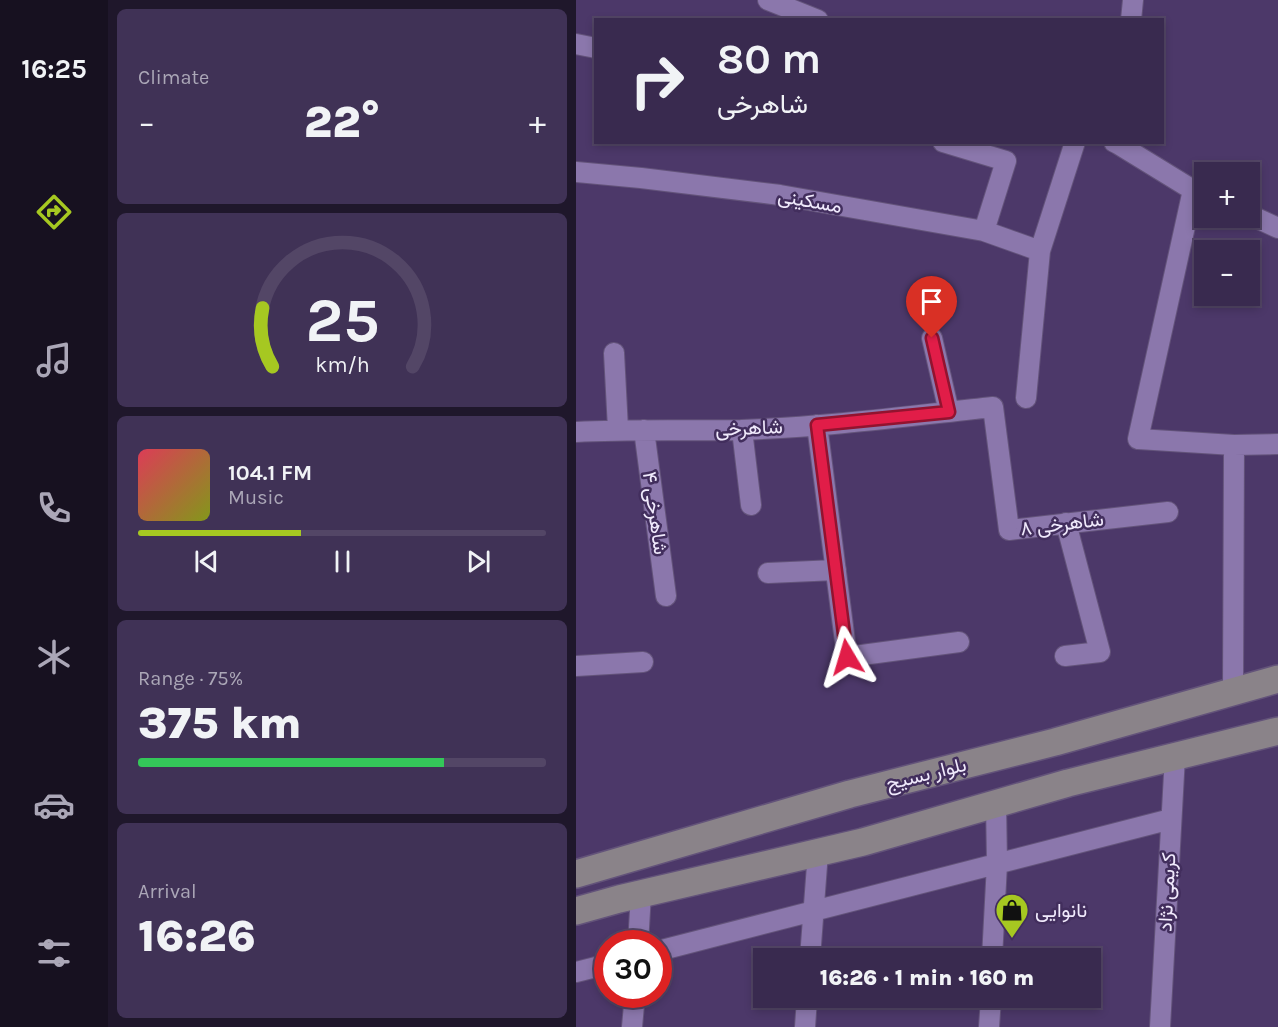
<!DOCTYPE html>
<meta charset="utf-8">
<style>
:root{--surface:#392a4f;--page:#403256;--text:#f1f3f6;--muted:#aba7b7;--line:#534666;--accent:#a6c821}
body{margin:0;font-family:Karla,Vazirmatn,sans-serif;background:var(--page);color:var(--text);height:100vh;display:flex;flex-direction:column;font-size:22px;white-space:nowrap}
*{box-sizing:border-box;margin:0}
p{font-size:20px;color:var(--muted)}
.icon{flex:none;width:33px;height:33px;fill:none;stroke:currentColor;stroke-width:2;stroke-linecap:round;stroke-linejoin:round}
.map{position:relative;flex:1;overflow:hidden}
.side{display:flex;flex-direction:column;gap:9px;padding:9px;background:#1f172b;width:468px}
.side>*{flex:none}
.top-card{position:absolute;left:18px;top:18px;width:570px;height:126px;border-radius:0px;box-shadow:0 3px 9px #0003,0 0 0 2px var(--line);background:#392a4f;color:var(--text);overflow:hidden}
.buttons{position:absolute;left:618px;top:162px;display:grid;gap:12px}
.buttons a{display:grid;place-items:center;width:66px;height:66px;border-radius:0px;background:var(--surface);box-shadow:0 3px 9px #0003,0 0 0 2px var(--line);font-size:30px}
.speed{position:absolute;left:18px;top:930px;display:flex;gap:12px;font-size:30px;font-weight:700;text-align:center}
.speed>*{display:grid;place-content:center;width:78px;height:78px;border-radius:50%;background:var(--surface);box-shadow:0 3px 9px #0003,0 0 0 2px var(--line);line-height:1}
.speed .limit{border:9px solid #d22;background:#fff;color:#111}
.pin{position:absolute;display:grid;place-items:center;width:51px;height:51px;color:#fff;margin:-62px -26px;border-radius:50% 50% 50% 0;rotate:-45deg;box-shadow:0 0 6px #0007}
.pin .icon{rotate:45deg}
.me{position:absolute;width:66px;margin:-33px;rotate:353deg;stroke-linejoin:round;filter:drop-shadow(0 0 4px #0008)}
.turn{display:flex;align-items:center;gap:21px;height:126px;padding:0 24px;font-size:27px}
.turn .icon{width:78px;height:78px;stroke-width:2.5}
.turn b{display:block;font-size:42px;line-height:51px}
.big{font-size:45px;font-weight:800;line-height:1.1}
.side .card{flex:1;display:flex;flex-direction:column;justify-content:center;gap:9px;min-width:0;padding:0 21px;border-radius:9px;background:var(--page)}
.side .dial{align-items:center;gap:0}
.dial svg{height:156px;overflow:visible;fill:none;stroke:var(--line);stroke-width:7;stroke-linecap:round;text-anchor:middle}
.dial text{fill:var(--text);stroke:none}
.song{display:flex;align-items:center;gap:18px}
.cover{width:72px;height:72px;border-radius:9px;background:linear-gradient(135deg,hsl(350 70% 55%),hsl(70 70% 35%))}
.played{height:6px;border-radius:3px;background:linear-gradient(90deg,var(--accent) 40%,var(--line) 40%)}
.keys{display:flex;justify-content:space-around;direction:ltr}
.heat{display:flex;justify-content:space-between;align-items:center;font-size:33px;direction:ltr}
.charge{height:9px;border-radius:4px;background:linear-gradient(90deg,#34c759 75%,var(--line) 0)}
.trip{position:absolute;left:177px;top:948px;width:348px;height:60px;border-radius:0px;background:var(--surface);box-shadow:0 3px 9px #0003,0 0 0 2px var(--line);font-weight:800;line-height:60px;text-align:center}
main{display:flex;flex:1;min-height:0}
.tabs{display:flex;flex-direction:column;width:108px;justify-content:space-around;align-items:center;background:#171120;color:var(--muted)}
.tabs .icon{width:42px;height:42px}
.tabs .current{color:var(--accent)}
.tabs b{font-size:27px;color:var(--text)}
.map>svg:first-child{display:block}
</style>
<main>
<nav class="tabs">
<b>16:25</b>
<svg class="icon current" aria-label="directions" viewBox="0 0 24 24"><path d="M12 3l9 9-9 9-9-9zM9 14v-3h6M13 9l2 2-2 2"/></svg>
<svg class="icon" aria-label="music" viewBox="0 0 24 24"><path d="M9 18V5l10-2v13"/><circle cx="6" cy="18" r="3"/><circle cx="16" cy="16" r="3"/></svg>
<svg class="icon" aria-label="phone" viewBox="0 0 24 24"><path d="M5 4h4l2 5-3 2q2 4 5 5l2-3 5 2v4C11 20 4 13 5 4z"/></svg>
<svg class="icon" aria-label="climate" viewBox="0 0 24 24"><path d="M12 3v18M4 7l16 10M4 17L20 7"/></svg>
<svg class="icon" aria-label="car" viewBox="0 0 24 24"><path d="M5 17H2v-5l4-1 3-4h7l3 4 3 1v5h-3M9 17h6M6 11h13"/><circle cx="7" cy="17" r="2"/><circle cx="17" cy="17" r="2"/></svg>
<svg class="icon" aria-label="filters" viewBox="0 0 24 24"><path d="M4 7h16M4 17h16"/><circle cx="9" cy="7" r="2"/><circle cx="15" cy="17" r="2"/></svg>
</nav>
<section class="side">
<div class="card"><p>Climate</p>
<div class="heat"><a>−</a><b class="big">22°</b><a>+</a></div>
</div>
<div class="card dial"><svg viewBox="0 0 100 80">
<path d="M14 69A42 42 0 1 1 86 69"/>
<path d="M14 69A42 42 0 0 1 9 39" stroke="#a6c821"/>
<text x="50" y="56" font-size="32" font-weight="700">25</text>
<text x="50" y="72" font-size="11">km/h</text>
</svg></div>
<div class="card">
<div class="song"><i class="cover"></i><div><b>104.1 FM</b><p>Music</p></div></div>
<div class="played"></div>
<div class="keys"><svg class="icon" aria-label="previous" viewBox="0 0 24 24"><path d="M18 5L8 12l10 7zM5 5v14"/></svg><svg class="icon" aria-label="pause" viewBox="0 0 24 24"><path d="M8 5v14M16 5v14"/></svg><svg class="icon" aria-label="next" viewBox="0 0 24 24"><path d="M6 5l10 7-10 7zM19 5v14"/></svg></div>
</div>
<div class="card"><p>Range · 75%</p><b class="big">375 km</b><div class="charge"></div></div>
<div class="card"><p>Arrival</p><b class="big">16:26</b></div>
</section>
<div class="map">
<svg width="702" height="1027" viewBox="0 0 702 1027">
<rect width="100%" height="100%" fill="#4c3869"/>
<g fill="none" stroke-linecap="round" stroke-linejoin="round">
<defs>
<path id="street" d="M192,0L242,20
M555,20L557,0
M0,44L20,48
M367,142L430,161L408,231
M538,142L542,144L617,190L628,195
M0,172L65,178L204,195L408,231L464,251
M617,190L562,439L658,445L702,444
M674,215L702,228
M356,338L373,412
M38,353L42,429
M450,398L464,251L499,142
M241,425L271,657L383,642
M68,430L90,596
M166,430L175,505
M0,432C55,429 110,431 165,430C249,427 333,416 417,407L433,530L592,512
M192,573L260,570
M489,656L524,652L490,523
M0,666L67,662
M657,692L658,445
M62,944L65,894
M82,951L595,819
M234,958L242,852
M416,958L421,864L420,803
M0,972L32,964
M56,1027L59,994
M229,1027L231,998
M413,1027L415,998
M584,1027L599,756"/>
<path id="secondary" d="M0,874L274,794L479,742L702,679
M0,911L43,899L287,842L492,783L702,731"/>
</defs>
<use href="#street" stroke="#63537a" stroke-width="22"/>
<use href="#secondary" stroke="#63537a" stroke-width="30"/>
<use href="#street" stroke="#8b77ac" stroke-width="20"/>
<use href="#secondary" stroke="#8a8389" stroke-width="27"/>
</g>
<g fill="none" stroke-linecap="round" stroke-linejoin="round">
<defs>
<path id="route" d="M271,657L241,425L373,412L356,338"/>
</defs>
<use href="#route" stroke="#92132f" stroke-width="15"/>
<use href="#route" stroke="#e11d48" stroke-width="10"/>
</g>
<defs>
<symbol id="shop-pin" viewBox="-11 -11 22 30"><path d="M0 17L-7.5 6A9.5 9.5 0 1 1 7.5 6Z" fill="#a6c821" stroke="#422e5d"/><path d="M-5-2.5h2.3a2.7 3.5 0 0 1 5.4 0H5L5.5 6h-11ZM-1.5-2.5h3a1.5 2.3 0 0 0-3 0Z" fill="#111"/></symbol>
</defs>
<g fill-rule="evenodd">
<use href="#shop-pin" x="417" y="891" width="38" height="52"/>
</g>
<g text-anchor="middle" dominant-baseline="central" stroke-width="5" stroke-linejoin="round" paint-order="stroke">
<g font-size="20" fill="#f0eafc" stroke="#422e5d">
<text transform="translate(234 201) rotate(10)">مسکینی</text>
<text transform="translate(173 428) rotate(-2)">شاهرخی</text>
<text transform="translate(79 513) rotate(82)">شاهرخی ۴</text>
<text transform="translate(486 524) rotate(-7)">شاهرخی ۸</text>
<text transform="translate(350 774) rotate(-14)">بلوار بسیج</text>
<text transform="translate(591 892) rotate(-87)">کریمی نژاد</text>
</g>
<g font-size="20" fill="#f0eafc" stroke="#422e5d" text-anchor="start">
<text x="459" y="910">نانوایی</text>
</g>
</g>
</svg>
<div class="buttons">
<a>+</a>
<a>−</a>
</div>
<div class="speed"><div class="limit">30</div></div>
<div class="pin" style="left:356px;top:338px;background:#d93025"><svg class="icon" aria-label="arrive" viewBox="0 0 24 24"><path d="M6 21V4h12l-3 4 3 4H6"/></svg></div>
<svg class="me" style="left:271px;top:657px" viewBox="-20 -20 40 40"><path d="M0-17L14 15 0 8-14 15z" fill="#e11d48" stroke="#fff" stroke-width="4"/></svg>
<div class="trip">16:26 · 1 min · 160 m</div>
<div class="top-card">
<div class="turn"><svg class="icon" aria-label="right" viewBox="0 0 24 24"><path d="M7 20v-9h11M14 6l5 5-5 5"/></svg><div><b>80 m</b>شاهرخی</div></div>
</div>
</div>
</main>
